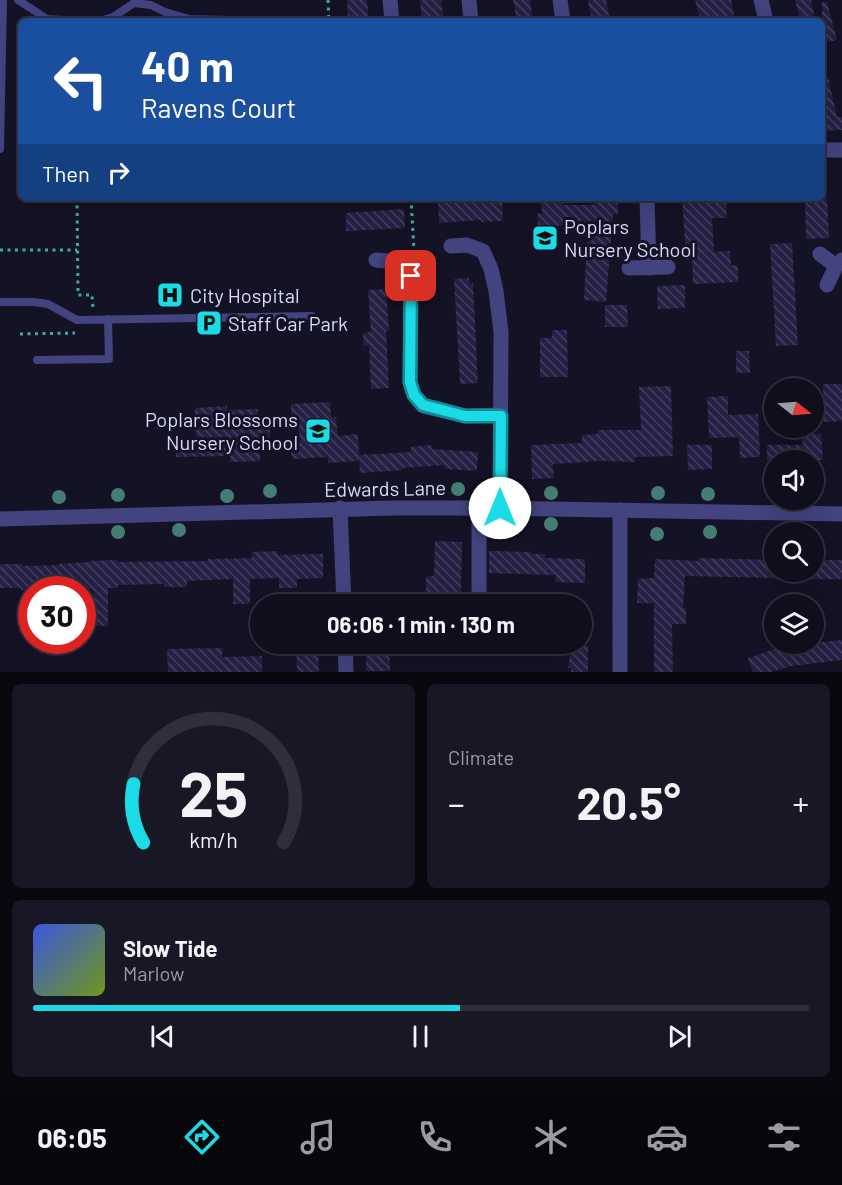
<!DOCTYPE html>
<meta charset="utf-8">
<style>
:root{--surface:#0f0e1c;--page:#181725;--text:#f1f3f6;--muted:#9b9ca3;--line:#2f2e3b;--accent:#1bdce6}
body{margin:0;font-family:Barlow,sans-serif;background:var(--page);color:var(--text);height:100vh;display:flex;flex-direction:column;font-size:22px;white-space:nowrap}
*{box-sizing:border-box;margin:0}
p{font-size:20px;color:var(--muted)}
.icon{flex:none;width:33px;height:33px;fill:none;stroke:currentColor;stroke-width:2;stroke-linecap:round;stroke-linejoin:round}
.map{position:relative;height:672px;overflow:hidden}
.sheet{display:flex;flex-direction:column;gap:12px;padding:12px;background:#08080f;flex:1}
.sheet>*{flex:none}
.hud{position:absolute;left:18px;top:18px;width:807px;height:183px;border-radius:9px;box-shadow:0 6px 24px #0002,0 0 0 2px var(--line);background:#1a4fa0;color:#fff;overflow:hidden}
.needle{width:39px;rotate:107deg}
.buttons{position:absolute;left:764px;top:378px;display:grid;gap:12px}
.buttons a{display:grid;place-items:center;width:60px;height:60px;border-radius:50%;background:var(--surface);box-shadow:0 6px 24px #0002,0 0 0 2px var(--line);font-size:30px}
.speed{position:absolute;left:18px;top:576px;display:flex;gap:12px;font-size:30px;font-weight:700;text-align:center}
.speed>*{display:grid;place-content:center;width:78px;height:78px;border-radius:50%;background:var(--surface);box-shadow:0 6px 24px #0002,0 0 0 2px var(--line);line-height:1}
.speed .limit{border:9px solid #d22;background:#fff;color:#111}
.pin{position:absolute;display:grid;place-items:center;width:51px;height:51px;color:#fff;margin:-26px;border-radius:12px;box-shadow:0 3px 9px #0006}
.me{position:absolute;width:66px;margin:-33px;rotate:0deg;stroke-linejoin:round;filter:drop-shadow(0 0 4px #0008)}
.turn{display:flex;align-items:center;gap:21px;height:126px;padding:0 24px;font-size:27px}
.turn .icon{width:78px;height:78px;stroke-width:2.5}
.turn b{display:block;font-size:42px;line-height:51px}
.then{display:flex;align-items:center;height:57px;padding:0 24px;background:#0003;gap:12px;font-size:22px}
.big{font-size:45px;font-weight:700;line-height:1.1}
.sheet .widget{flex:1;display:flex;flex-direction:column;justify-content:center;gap:9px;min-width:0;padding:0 21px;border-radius:9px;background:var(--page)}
.sheet .dial{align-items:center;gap:0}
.dial svg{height:156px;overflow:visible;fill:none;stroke:var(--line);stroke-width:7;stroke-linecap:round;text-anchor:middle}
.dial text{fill:var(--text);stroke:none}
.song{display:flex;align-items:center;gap:18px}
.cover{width:72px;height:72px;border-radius:9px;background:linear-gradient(135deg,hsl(230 70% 55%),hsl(80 70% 35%))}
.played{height:6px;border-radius:3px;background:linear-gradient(90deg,var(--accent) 55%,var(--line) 55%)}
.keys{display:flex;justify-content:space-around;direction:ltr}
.heat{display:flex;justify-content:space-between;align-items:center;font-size:33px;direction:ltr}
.sheet .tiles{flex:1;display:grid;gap:12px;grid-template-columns:1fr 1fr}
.widget:last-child{grid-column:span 2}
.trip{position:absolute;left:250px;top:594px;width:342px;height:60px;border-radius:30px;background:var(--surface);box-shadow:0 6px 24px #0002,0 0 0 2px var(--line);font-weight:700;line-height:60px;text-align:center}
.tab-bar{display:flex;height:96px;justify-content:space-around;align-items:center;background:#06060b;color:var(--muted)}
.tab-bar .icon{width:42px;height:42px}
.tab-bar .on{color:var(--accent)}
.tab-bar b{font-size:27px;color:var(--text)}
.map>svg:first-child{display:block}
</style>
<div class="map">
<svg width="842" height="672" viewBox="0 0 842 672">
<defs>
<pattern id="building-back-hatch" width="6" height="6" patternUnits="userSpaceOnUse" patternTransform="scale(1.5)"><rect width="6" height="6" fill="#252044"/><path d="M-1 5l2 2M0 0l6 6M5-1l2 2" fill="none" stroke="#444060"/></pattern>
</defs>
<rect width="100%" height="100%" fill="#141225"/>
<path fill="url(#building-back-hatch)" d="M347,0H367L369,21H348Z
M420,0H441L444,21H422Z
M513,0H530L533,21H517Z
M588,0H606L610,21H592Z
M695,0H731L735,21H701Z
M795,0H811L814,15L800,19Z
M822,2H827L837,40L822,43Z
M822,77H828L837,117H842V130L822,131Z
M541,198H562L563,205H594V198H618V214H613L606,302L584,300L588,224L553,226L552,251L537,250L538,213H542Z
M682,198H726L727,218H712L714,252L730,251L731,265L738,266V282L693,284L692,256H686Z
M805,198H827L829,238L806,239Z
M480,200V203L502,201L503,221L481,222V220L439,223L438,203Z
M404,209L405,228L346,231V213Z
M792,243L798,345L776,346L770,244Z
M469,278V284L473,283L478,383L460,384L454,279Z
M685,285V308L658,309L657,286Z
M386,289L389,331H386L389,388L371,389L369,345L364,346L363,333L371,332L368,290Z
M605,305H627L628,327H605Z
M552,330H567L568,377H540V338H552Z
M736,351H749L750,373H736Z
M823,384H842V421L824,422Z
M671,386L673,456L635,457V462L600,461L553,464L554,478L532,479L531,445L582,443V435L598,434V430H641L639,387Z
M728,396V415L758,414L760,457L740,458L739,437L709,438L707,397Z
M330,402L331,417H336L338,436L358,434L359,461L328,463V457L294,459L291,454V449L293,444L300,443L298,424L291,416V404Z
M227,406V410L258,409V421H270V443H259L260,461L230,462V456L176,457V440L196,439L195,408Z
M821,434L823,460H767V445H803L802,435Z
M432,445V449L478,452L477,471L445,469V465L402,468V470L360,473L359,455L411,452V447Z
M687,445H712V469L688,470Z
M435,541L462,542L461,592L426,593V577L434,576Z
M278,551V555L323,554V578L297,579V588H279V578L250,579V604H233V579L187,581V587H164V584L118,585V588H108V626H95L93,589L21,590V588H0V564H22V566L59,565V564L89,562V561L117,560V562L208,561V559L252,558V552Z
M489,551L531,552V554H545V558L585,559V583L555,582L556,575L489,573Z
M698,558L774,560V578L685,576L683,608H686V624H672L673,670L672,672H654V603H637L638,579L654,578L655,559L698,561Z
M813,560H842V579H813Z
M842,640V660L791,666L771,672H753L748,658L784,646Z
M296,644H318L319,672H297Z
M366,644H389L390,671H366Z
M571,646H588V672H571V668H568Z
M222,648V657L262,656V672H168L167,649Z"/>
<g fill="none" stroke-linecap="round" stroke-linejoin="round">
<path stroke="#3daca0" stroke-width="3" stroke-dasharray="3 4.5" stroke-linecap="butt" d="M328,0L329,21
M77,198L78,295H92L93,308
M411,198L414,250
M0,250H77
M20,334L75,333"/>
<path stroke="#42437f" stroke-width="8" d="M18,0L47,19L79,21
M99,21L113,17L134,3L151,5L165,12L189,19L270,21
M0,149L3,0
M0,302H34L48,304L77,320L312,316
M37,360L109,359L108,319"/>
<path stroke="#42437f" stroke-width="15" d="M390,0L392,21
M469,0L471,21
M560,0L563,21
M761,0L766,21
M822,150H842
M647,198L649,268
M451,246L467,245L483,251L491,269L496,291L501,332L500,508
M820,254L836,266
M376,260L409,263L411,276L410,382L414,395L423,406L465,416L501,415
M629,268L668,267
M827,285L836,266L842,260
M340,508L344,604
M479,604V508
M345,644L346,672
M620,672V510"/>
<path stroke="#42437f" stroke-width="15" d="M0,519L393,508H500L842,514"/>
</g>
<g fill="#457d74">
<circle cx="458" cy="489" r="7"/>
<circle cx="270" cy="491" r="7"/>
<circle cx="551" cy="493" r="7"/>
<circle cx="658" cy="493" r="7"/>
<circle cx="708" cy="494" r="7"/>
<circle cx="118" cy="495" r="7"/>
<circle cx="227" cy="496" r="7"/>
<circle cx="59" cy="497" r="7"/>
<circle cx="551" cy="524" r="7"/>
<circle cx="179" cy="530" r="7"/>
<circle cx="118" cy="532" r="7"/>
<circle cx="710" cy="532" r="7"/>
<circle cx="657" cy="534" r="7"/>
</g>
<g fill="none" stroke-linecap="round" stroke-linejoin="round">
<defs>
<path id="route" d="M411,276L410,382L414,395L423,405L465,416H501L500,508"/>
</defs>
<use href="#route" stroke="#128f96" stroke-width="15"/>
<use href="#route" stroke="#1bdce6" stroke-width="10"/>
</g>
<defs>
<symbol id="school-square" viewBox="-11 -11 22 22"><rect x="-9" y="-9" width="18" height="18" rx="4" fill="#1bdce6" stroke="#141225"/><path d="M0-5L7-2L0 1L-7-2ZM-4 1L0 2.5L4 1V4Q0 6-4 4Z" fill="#111"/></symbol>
<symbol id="hospital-square" viewBox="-11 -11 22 22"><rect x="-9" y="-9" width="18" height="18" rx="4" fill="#1bdce6" stroke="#141225"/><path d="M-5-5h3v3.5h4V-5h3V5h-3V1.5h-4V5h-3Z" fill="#111"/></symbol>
<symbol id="parking-square" viewBox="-11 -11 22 22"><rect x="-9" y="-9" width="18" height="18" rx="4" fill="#1bdce6" stroke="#141225"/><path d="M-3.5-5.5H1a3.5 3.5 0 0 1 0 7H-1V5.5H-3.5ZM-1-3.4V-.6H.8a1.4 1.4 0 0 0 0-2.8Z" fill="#111"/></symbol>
</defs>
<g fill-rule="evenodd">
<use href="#school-square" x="530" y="223" width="30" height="30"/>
<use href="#hospital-square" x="155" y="280" width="30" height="30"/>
<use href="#parking-square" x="194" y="308" width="30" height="30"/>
<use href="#school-square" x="303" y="416" width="30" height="30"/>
</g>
<g text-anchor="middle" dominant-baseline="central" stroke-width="6" stroke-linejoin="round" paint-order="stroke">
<g font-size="20" fill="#dcdafb" stroke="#141225" text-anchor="start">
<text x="564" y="226">Poplars<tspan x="564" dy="23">Nursery School</tspan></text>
<text x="190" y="295">City Hospital</text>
<text x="228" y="323">Staff Car Park</text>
<text x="298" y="419" text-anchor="end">Poplars Blossoms<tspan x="298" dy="23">Nursery School</tspan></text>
</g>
<g font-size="20" fill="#dcdafb" stroke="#141225">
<text transform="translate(385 488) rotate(-1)">Edwards Lane</text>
</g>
</g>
</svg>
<div class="buttons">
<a><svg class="needle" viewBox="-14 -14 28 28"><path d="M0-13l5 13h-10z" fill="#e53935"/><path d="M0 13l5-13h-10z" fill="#9b9ca3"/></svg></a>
<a><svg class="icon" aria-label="sound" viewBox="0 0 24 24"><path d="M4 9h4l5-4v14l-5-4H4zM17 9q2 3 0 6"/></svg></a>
<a><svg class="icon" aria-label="search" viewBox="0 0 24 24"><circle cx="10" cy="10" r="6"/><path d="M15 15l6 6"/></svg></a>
<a><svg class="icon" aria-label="layers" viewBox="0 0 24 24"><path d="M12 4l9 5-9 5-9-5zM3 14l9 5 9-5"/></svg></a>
</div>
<div class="speed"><div class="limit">30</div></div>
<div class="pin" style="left:411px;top:276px;background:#d93025"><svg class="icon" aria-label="arrive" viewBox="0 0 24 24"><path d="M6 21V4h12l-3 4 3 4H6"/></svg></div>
<svg class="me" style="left:500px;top:508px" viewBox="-20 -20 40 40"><circle r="19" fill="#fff"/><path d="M0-13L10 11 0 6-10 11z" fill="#1bdce6"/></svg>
<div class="trip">06:06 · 1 min · 130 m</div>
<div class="hud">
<div class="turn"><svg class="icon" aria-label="left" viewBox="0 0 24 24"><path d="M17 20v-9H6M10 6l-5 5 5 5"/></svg><div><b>40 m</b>Ravens Court</div></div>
<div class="then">Then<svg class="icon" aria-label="right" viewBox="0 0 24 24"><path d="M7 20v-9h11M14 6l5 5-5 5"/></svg></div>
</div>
</div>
<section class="sheet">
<div class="tiles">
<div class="widget dial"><svg viewBox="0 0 100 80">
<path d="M14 69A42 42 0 1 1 86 69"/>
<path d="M14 69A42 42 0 0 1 9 39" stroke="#1bdce6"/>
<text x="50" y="56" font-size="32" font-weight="700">25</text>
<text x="50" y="72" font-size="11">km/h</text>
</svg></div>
<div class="widget"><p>Climate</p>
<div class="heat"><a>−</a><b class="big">20.5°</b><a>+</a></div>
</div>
<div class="widget">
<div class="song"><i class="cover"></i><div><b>Slow Tide</b><p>Marlow</p></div></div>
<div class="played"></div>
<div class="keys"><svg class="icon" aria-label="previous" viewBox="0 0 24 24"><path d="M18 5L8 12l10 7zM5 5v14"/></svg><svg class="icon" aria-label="pause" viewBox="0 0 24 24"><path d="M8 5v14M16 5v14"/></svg><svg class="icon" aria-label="next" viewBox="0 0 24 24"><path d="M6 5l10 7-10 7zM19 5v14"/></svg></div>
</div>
</div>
</section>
<nav class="tab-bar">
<b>06:05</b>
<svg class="icon on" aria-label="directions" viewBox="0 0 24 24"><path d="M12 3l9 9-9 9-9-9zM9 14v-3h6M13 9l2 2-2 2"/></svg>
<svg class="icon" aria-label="music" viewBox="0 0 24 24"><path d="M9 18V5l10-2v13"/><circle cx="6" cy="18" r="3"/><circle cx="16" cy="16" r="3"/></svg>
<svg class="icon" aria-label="phone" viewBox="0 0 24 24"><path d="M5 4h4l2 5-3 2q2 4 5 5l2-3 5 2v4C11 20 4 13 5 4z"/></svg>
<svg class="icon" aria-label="climate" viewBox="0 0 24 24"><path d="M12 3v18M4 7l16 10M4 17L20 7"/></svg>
<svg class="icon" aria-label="car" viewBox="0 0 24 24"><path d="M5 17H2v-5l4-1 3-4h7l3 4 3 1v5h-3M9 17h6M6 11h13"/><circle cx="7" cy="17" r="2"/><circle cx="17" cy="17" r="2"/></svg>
<svg class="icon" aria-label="filters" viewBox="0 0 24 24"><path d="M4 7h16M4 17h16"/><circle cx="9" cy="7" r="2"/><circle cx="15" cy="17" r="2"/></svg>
</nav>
